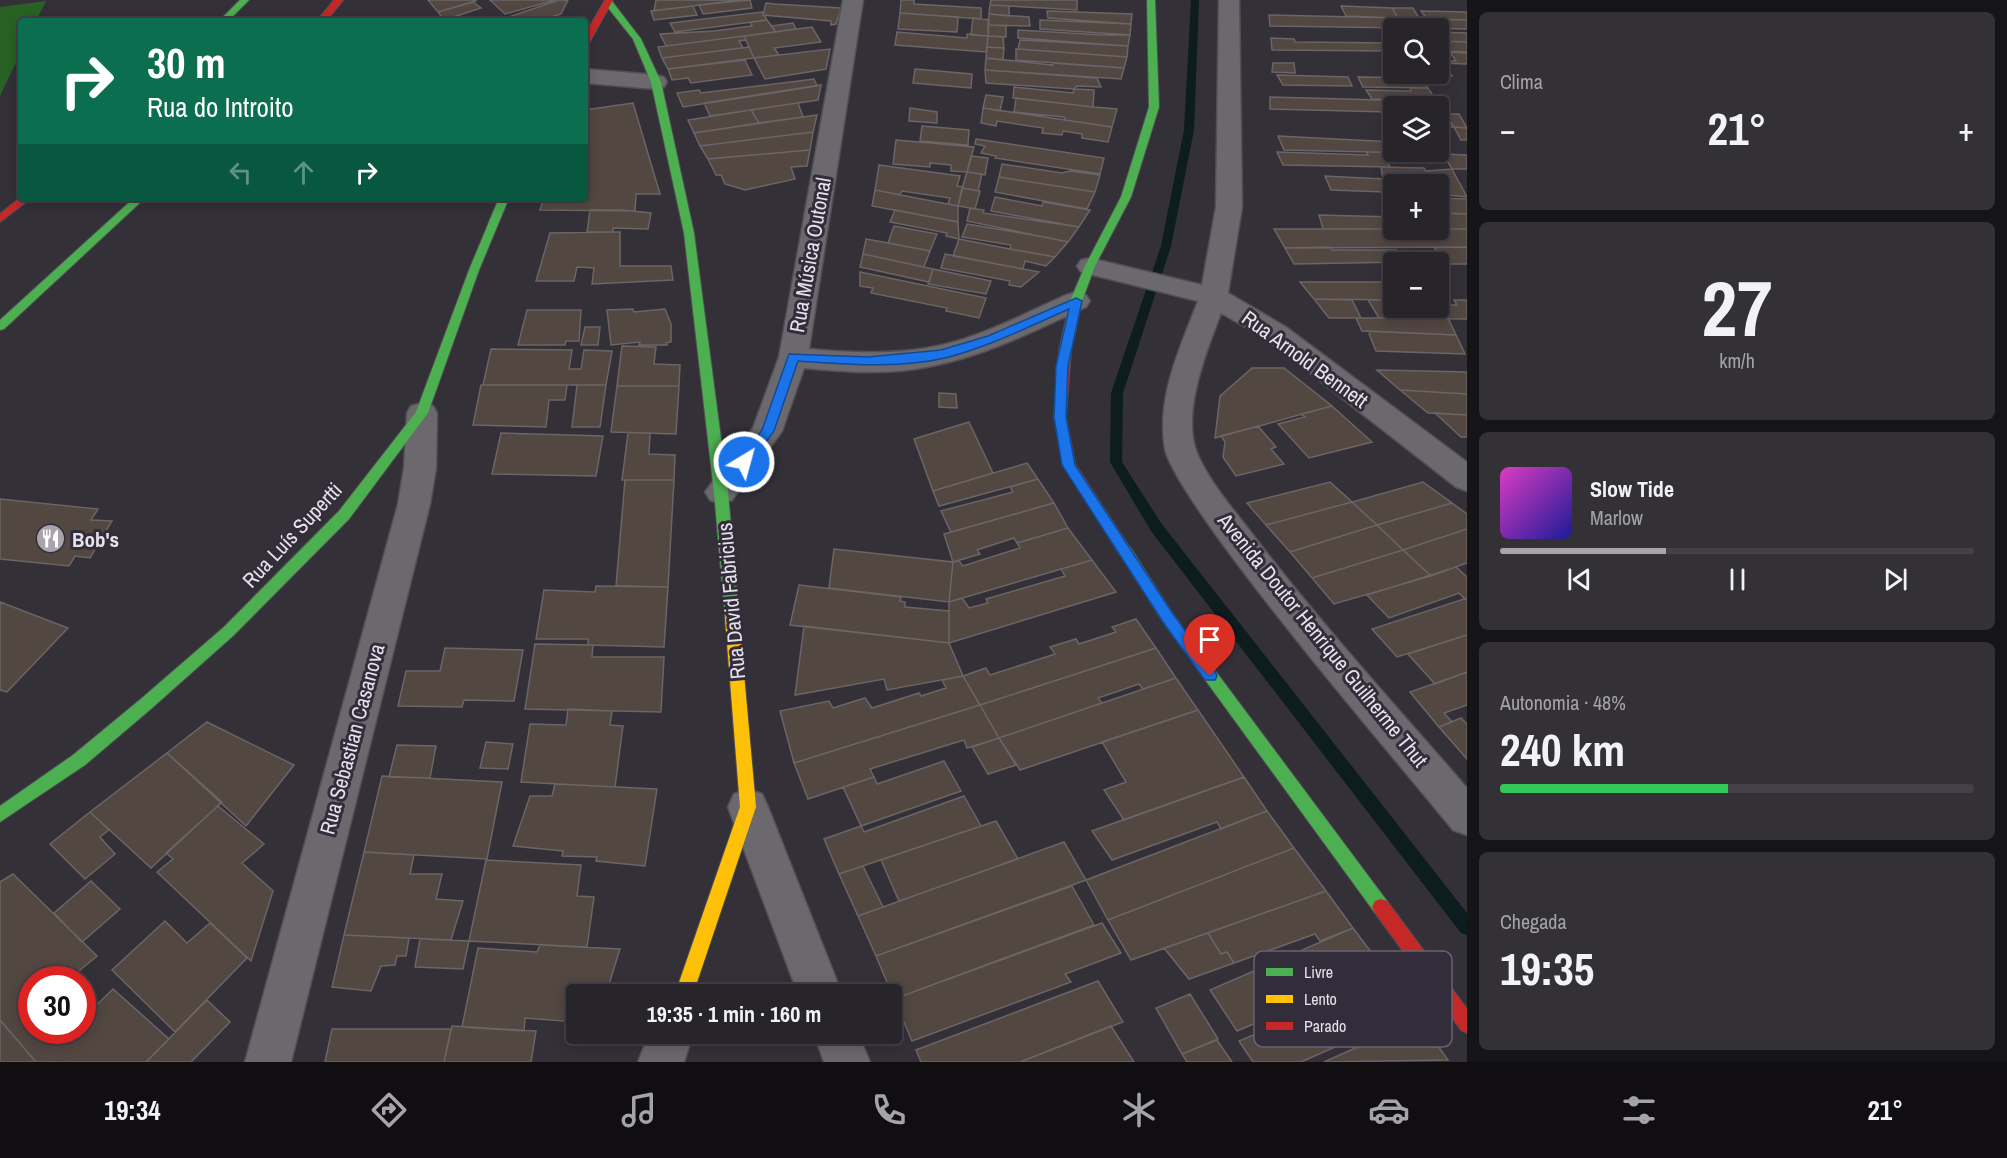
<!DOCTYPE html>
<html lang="pt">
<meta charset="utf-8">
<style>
:root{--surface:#27242a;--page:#333036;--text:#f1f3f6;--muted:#a4a4a8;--line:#434147;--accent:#a7a4ac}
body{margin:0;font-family:"Archivo Narrow",sans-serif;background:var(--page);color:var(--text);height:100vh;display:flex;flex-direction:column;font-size:22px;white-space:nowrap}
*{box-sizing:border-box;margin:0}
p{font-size:20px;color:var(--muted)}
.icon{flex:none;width:33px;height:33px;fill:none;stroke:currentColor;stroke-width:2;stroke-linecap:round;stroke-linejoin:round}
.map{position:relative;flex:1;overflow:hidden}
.panel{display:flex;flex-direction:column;gap:12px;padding:12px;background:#151417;width:540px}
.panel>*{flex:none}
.top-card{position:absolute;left:18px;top:18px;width:570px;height:183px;border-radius:6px;box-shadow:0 3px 15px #0003,0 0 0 2px var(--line);background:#0b6e4f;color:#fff;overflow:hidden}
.controls{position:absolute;left:1383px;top:18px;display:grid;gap:12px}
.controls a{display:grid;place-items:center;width:66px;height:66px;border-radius:6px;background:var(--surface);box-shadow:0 3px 15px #0003,0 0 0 2px var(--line);font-size:30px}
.speed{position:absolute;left:18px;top:966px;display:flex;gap:12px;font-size:30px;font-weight:700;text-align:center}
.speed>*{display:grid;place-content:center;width:78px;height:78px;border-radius:50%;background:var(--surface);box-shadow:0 3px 15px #0003,0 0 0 2px var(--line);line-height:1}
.speed .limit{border:9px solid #d22;background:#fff;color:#111}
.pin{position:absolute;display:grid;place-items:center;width:51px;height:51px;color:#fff;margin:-62px -26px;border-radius:50% 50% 50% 0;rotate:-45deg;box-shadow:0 0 6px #0007}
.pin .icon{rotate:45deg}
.me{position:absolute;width:66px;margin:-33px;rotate:37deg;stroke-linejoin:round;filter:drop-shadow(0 0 4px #0008)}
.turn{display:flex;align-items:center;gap:21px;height:126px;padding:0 30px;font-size:27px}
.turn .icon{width:78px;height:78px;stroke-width:2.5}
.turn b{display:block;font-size:42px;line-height:51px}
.lanes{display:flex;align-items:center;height:57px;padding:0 30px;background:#0003;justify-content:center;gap:30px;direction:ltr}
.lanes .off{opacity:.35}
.big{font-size:45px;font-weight:700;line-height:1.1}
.panel .tile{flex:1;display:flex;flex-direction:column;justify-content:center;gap:9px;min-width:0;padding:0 21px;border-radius:9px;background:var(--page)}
.panel .dial{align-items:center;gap:0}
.dial b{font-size:78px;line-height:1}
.song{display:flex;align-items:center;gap:18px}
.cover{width:72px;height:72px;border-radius:9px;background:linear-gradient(135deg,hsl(310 70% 55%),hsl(240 70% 35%))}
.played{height:6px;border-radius:3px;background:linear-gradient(90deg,var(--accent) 35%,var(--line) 35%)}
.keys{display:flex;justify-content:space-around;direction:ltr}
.heat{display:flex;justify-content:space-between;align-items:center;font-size:33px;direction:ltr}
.charge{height:9px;border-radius:4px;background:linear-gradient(90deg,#34c759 48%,var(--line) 0)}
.trip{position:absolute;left:566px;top:984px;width:336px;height:60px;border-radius:6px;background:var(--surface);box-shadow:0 3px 15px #0003,0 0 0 2px var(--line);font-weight:700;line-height:60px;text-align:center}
.menu{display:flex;height:96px;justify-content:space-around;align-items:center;background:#100e11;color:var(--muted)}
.menu .icon{width:42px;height:42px}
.menu .active{color:var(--accent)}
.menu b{font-size:27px;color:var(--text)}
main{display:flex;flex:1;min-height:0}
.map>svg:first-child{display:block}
</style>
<main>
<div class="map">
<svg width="1467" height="1062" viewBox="0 0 1467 1062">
<rect width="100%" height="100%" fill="#343038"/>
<path fill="#296124" d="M46,1L36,21H21V52L0,96V7Z"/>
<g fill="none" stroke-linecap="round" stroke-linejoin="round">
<path fill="#0c1c1f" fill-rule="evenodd" d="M1191,0H1199L1194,130L1171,246L1123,393L1122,462L1161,523L1467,913V935L1461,933L1151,531L1110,462L1111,393L1161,246L1184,130Z"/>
</g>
<path fill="#534742" stroke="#6a6566" stroke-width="1.5" d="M428,0H475L476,1L438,12Z
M490,0H555L505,14Z
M559,0H568L561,14L539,21H497Z
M656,0H740L654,11Z
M750,0L752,8L703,14L699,5Z
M901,0H914V4L981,8V19L900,13Z
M991,0H1077V10L990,5Z
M473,2L481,8L444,20L438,12Z
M766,3L775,4L841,8L836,24L831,25V21L763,15Z
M990,5L1009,6V16L989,14Z
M693,6L697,15L654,20L651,11Z
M1341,6L1392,8L1398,18L1346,16Z
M1392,8H1413L1419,18H1398Z
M1047,11L1132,14L1131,24L1048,18Z
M1421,11L1467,12V20L1427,19Z
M762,12L767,20L675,32L670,23Z
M900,13L958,17L957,32L898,29Z
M989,14L1029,17L1030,26L988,25Z
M1269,15L1398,18L1405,28L1270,26Z
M973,18L989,20L988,36L971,35Z
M1398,18L1467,20V29L1405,28Z
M767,20L776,32L666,46L660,34L714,31L752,26L750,22Z
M1040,20L1131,24L1130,35L1040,29Z
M793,23L796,29L776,32L771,26Z
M988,25L1006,26V37L988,36Z
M812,27L821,42L774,48L779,55L754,58L744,36Z
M1018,30L1102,35H1130L1128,46L1018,38Z
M897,32L967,38V34L988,36L986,52L895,45Z
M1438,32L1467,33V42L1438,41Z
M744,36L746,40L739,41L743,48L662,58L658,47Z
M988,36L1003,37L1004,48L987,47Z
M1271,38L1294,39L1295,42L1394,43V51L1272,50Z
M1020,40L1128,46L1127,57L1018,49Z
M1438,41L1467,42V52L1438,51Z
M749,47L754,58L668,69L662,58Z
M987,47L1004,48L1003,60L986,58Z
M830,49L826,69L765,79L754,58Z
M1016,49H1018L1127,57L1124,68L1016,60Z
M1438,52L1448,61H1456L1450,52L1467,53V64L1438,63Z
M986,58L1053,65L1052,63L1124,68L1121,79L985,70Z
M745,60L752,75L691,83L688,78L672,80L668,69Z
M1273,63H1294L1295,73L1272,72Z
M1438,63L1444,64L1452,76H1435L1434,74H1438Z
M915,69L972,74L971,88L913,83Z
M985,70L1097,78L1101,87L1077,86L1074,89L986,83Z
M1277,75L1348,77L1352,86L1283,85Z
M1358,77L1422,78L1428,88L1363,87Z
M814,79L817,86L683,107L677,93L699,90L701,93Z
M821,85L818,100L710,116L704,103Z
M1014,87L1073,93L1074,89L1094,90L1093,107L1013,98Z
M1410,88H1428L1436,100L1372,99L1366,90L1411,91Z
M986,95L1003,97L1000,111L983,108Z
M1270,97L1381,100L1388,112L1270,109Z
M1016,98L1093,107L1117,109L1112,127L1065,120L1064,117L1014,112Z
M633,103L660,194H636L635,211L540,210L544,198H585V110Z
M798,103L803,117L759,123L751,110Z
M910,108L937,112V123L909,121Z
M983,108L1065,120L1112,127L1108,142L1082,138V134L1063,131L1062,135L1042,133L1043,128L997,121L996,126L981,123Z
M751,110L759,123L694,133L688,120Z
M1438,113L1445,114L1454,127H1438Z
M1445,114H1459L1467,128L1454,127Z
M817,115L813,132L700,146L694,133Z
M922,126L969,130L968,145L920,141Z
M1454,127L1467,128V140H1461Z
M813,132L810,150L708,159L700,146Z
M1278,136L1394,142V152L1414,153L1284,150Z
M976,139L1104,158L1100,174L995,158L996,156L981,153L985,146L975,144Z
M896,140L974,147L967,172L951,171V165L930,163V167L893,164Z
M810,150L807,166L791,167L795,179L745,190L725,184L721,175H716L708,159Z
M1277,152L1368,155L1366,152H1382L1390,167L1283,165Z
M1443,154L1467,155V169H1452Z
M971,156L988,158L985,175L967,172Z
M1002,164L1062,173L1070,171L1100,175L1095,192L999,177Z
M879,165L960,176L957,186L963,187L958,206L948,204L950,198L902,191L900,195L875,190Z
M1381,167L1424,168L1426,171L1452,169L1467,197L1438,194V184H1394V191L1386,192L1331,190L1325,176L1383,179Z
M967,172L982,174L978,191L962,188Z
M999,177L1095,192L1087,209L995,192Z
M962,188L980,191L975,209L958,206Z
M875,190L958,206V222L872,206Z
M995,197L1042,206L1043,202L1090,210L1079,227L991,211Z
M1438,198L1467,199V214L1438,213Z
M970,208L984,210L983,213L1079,227L1068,242L967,221Z
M590,210H621L651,213L648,229L613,228V232H587Z
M895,210L958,222L959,239L946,236L947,233L890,222Z
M1445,213L1467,214V229H1438V218L1448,219Z
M1319,215L1394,217V229H1323Z
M967,224L1044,237L1068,242L1055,257L1010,249L1011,245L962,237Z
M894,226L937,234L930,251L888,243Z
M1274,229H1467V247L1285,248Z
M613,232H620V266H671L673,280L592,284L594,268L577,267L574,281H536L550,233Z
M866,239L888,243L930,251L924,267L863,254Z
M959,239L1010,249L1055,257L1046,266L1025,261L1023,269L953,256Z
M1330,247L1332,250H1397L1404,262L1294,264L1285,248Z
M1434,247H1467V264H1445Z
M863,254L924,267L933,269L929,282L860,267Z
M945,254L1023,269L1039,272L1021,287L1009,285L1010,281L941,268Z
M933,269L991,281L986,294L928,284Z
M860,272L986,298L979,318L946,311L947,308L871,293L873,288L860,286Z
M1300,282H1394V300L1314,299Z
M1314,299L1352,300L1361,318H1329Z
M1368,300H1394V308H1438V305H1457L1454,300H1467V319L1379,318Z
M633,309L634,312L665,309L671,324V342L666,343L667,345H639L640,342L611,345L607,310Z
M527,310H581L579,341H566L565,345H518Z
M1356,318H1448L1456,335L1362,331Z
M585,327H600L598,345H581Z
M1368,331L1456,335L1465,354L1376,351Z
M622,346L656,347L654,364L680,365L679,386H617Z
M491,349L572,350L569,369H581L584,350L612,351L606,385H483Z
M1252,368H1284L1332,406L1215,438L1220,396Z
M1377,370L1467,372V394L1400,390Z
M481,385H567L565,400H549L546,427L473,425Z
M577,385H606L600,427H572Z
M617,386H679L676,434L611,432Z
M1400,390L1467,394V415L1428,413Z
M939,393L956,394L957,408L939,407Z
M1332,406L1372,442L1309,458L1278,424L1305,417L1301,414Z
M1435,413L1467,415V437H1461Z
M969,422L993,473L933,491L914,439Z
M1258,426L1276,447L1271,449L1284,464L1236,476L1223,457L1225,442L1221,436Z
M501,433L603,436L596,476L492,474Z
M628,433H650L649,454L675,455L674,480H622Z
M1027,463L1038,479L939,506L933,491Z
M1038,479L1054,503L951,532L941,511L1013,492L1010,487Z
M625,480H674L668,587L616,586Z
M1330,482L1352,502L1266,525L1247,503Z
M1423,482L1452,503L1377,525L1352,502Z
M0,499L98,509L91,520L112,521L90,558L75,556L69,566L0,559Z
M1352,502L1377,525L1290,552L1266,525Z
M1054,503L1068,528L1017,543L1014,538L977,550L980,554L953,562L944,534Z
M1452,503L1467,514V529L1403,550L1377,525Z
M1377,525L1403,550L1312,578L1290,552Z
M1068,528L1092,560L949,602L953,562L959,561L963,566L1020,548L1017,543Z
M1467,529V563L1431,576L1403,550Z
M834,549L953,562L949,602L829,588Z
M1403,550L1431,576L1334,604L1312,578Z
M1092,560L1116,592L949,643V602L962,598L969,608L988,603L986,599L1065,576L1061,569Z
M1456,567L1467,577V598L1465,599L1459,593L1389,618L1367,595Z
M799,585L901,597L900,601L905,602V607L949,611V643L790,625Z
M596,586L668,587L664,647L588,645V639H536L544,590L595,592Z
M1467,598V635L1397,657L1372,629Z
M0,602L68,628L7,692L0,690Z
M1136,619L1156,648L980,705L963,676L986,668L990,675L1055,654L1050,647L1076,639L1079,644L1116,632L1112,627Z
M804,626L949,643L963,676L887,690L884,679L795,695Z
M1467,635V672L1435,684L1408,654Z
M535,644L593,645L592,657H664L661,712L525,709Z
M445,648L523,650L514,701L464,700L462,707L398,706L406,671H440Z
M1156,648L1176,678L1143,689L1139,684L1098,698L1102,703L999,738L980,705Z
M1467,672V705L1444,713L1452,722L1439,727L1410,692Z
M963,676L980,705L794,763L780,711L829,701L833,708L865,698L872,708L919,693L921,696L946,688L942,680Z
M1176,678L1198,710L1020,770L999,738Z
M980,705L999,738L967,748L964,740L870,769L874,777L808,799L794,763Z
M568,709L612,711L610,725L623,726L615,787L521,782L530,724L566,725Z
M1198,710L1244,777L1124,820L1104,790L1126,782L1102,742Z
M1461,718L1467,724V759L1439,727Z
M207,722L294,765L246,826L167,753Z
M999,738L1016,765L988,774L972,747Z
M486,742L513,744L508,769L480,768Z
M397,745L436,746L430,778L389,777Z
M167,753L222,802L151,868L90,812Z
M944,761L961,791L861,826L843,787L874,777L877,784Z
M382,776L502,782L487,859L364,852Z
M1244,777L1267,811L1221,829L1217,822L1112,860L1092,831Z
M555,784L657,789L645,866L596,861L597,857L562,856L563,851L513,846L530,796H552Z
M964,796L981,826L839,874L824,839L861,826L864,832Z
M218,806L264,844L242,863L273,891L251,961L157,872L173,859L166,853Z
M1267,811L1294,848L1108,920L1086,880Z
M90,812L109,830L100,837L115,854L85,879L50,844Z
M996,821L1018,859L899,901L881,860Z
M1064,842L1086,880L876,956L858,916Z
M1294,848L1326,891L1131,960L1108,920Z
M364,852L414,855L410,874H442L436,899L463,901L451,940L344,935Z
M486,860L581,865L577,896L594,897L587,947L469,941Z
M863,866L883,907L858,916L839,874Z
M13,874L97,956L68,980H32V1030H82V1019L113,989L169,1039L146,1062H36L0,1020V882Z
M91,881L120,909L82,942L54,913Z
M1072,886L1094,925L894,999L876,956Z
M1326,891L1353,928L1320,941L1315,934L1234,963L1227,952L1221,954L1208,933Z
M165,921L187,943L210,923L247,958L175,1032L112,970Z
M1102,923L1121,953L1065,974L1071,982L912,1041L894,999Z
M1353,928L1383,968L1237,1031L1210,990Z
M1208,933L1221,954L1227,952L1234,963L1189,979L1164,948Z
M344,935L409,938L406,956H397L395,965L381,966L371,991L332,987Z
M420,939L469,941L463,969L415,967Z
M540,945L620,949L606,994H576V1022L525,1018L524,1031L462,1027L478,948L537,952Z
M1383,968L1414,1012L1301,1062H1253L1239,1041L1317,1008L1312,999Z
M1098,981L1123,1022L1020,1062H921L916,1050Z
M1190,994L1218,1039L1182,1054L1156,1008Z
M207,1000L230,1022L191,1062H146Z
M1414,1012L1448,1060L1324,1062L1378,1038L1372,1031Z
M0,1020L36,1062H0Z
M452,1026L536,1031L531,1062H444Z
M1111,1026L1134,1062H1020Z
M332,1029H451L444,1062H325Z
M1217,1040L1232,1062H1187L1182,1054Z"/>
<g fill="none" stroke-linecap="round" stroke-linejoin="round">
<defs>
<path id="street" d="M843,0H863L809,349C853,353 899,355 942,345C985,335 1026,313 1066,295L1076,292L1086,295L1090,301L1086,307C1034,331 983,357 927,367C887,375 845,372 804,368L782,431L732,500L721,504L710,500L705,492L753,428L779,357Z
M1219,0H1239L1242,207L1228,293L1286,327L1467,462V491L1456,487L1266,339L1221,313C1207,350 1181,413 1197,453C1210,484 1236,512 1256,539C1322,625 1396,706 1467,788V835L1453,830C1374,734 1292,639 1219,539C1206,521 1169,469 1165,449C1156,398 1180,348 1198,301L1081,272L1077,266L1081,260L1090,258L1202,285L1216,207Z
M585,69L656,75L664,77L667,82L664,87L656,89L585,83Z
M422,403L433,406L437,413L436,468L430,504L291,1062H245L398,504L404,468L407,413L411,406Z
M748,789L762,794L768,807L842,994H798L728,807L734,794Z
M649,1034H693L684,1062H638Z
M814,1034H858L870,1062H824Z"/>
<path id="fast" d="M240,0H249L228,21H219Z
M605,0H611L641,39L661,82L694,233L728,492L739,618L737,622H727L725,618L714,492L684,233L651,82L633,39L605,4Z
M1147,0H1155L1159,107L1131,197L1095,266L1082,301L1071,351L1065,355L1059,351L1070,301L1085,266L1121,197L1149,107Z
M134,198H145L4,329L0,330V320Z
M499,198H509L479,270L428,413L349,519L234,635L152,708L85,765L0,822V806L73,755L142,698L224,627L339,511L416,412L469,270Z
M1125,546L1130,547L1173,614L1387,901L1390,907L1387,913L1381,915L1375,913L1163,622L1118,551L1120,547Z"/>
<path id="slow" d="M732,612L737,614L739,618L756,807L693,994H675L740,807L725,618L727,614Z"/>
<path id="jam" d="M334,0H343L326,21H317Z
M605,0H613L589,43L585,46V35Z
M21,197L31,198L0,222V214Z
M1065,347L1071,351L1066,417L1075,464L1132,551L1130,555H1120L1063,465L1054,417L1059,351Z
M1381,899L1387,901L1467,1009V1033L1461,1030L1375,913L1372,907L1375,901Z"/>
</defs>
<use href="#street" stroke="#514e54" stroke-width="3"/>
<use href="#fast" stroke="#514e54" stroke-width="2"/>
<use href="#slow" stroke="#514e54" stroke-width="2"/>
<use href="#jam" stroke="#514e54" stroke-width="2"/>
<use href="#street" fill="#6b686e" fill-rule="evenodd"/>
<use href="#fast" fill="#4caf50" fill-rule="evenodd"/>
<use href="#slow" fill="#ffc107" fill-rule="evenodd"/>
<use href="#jam" fill="#c62828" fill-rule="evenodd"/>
</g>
<path fill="#1a73e8" stroke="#114b97" stroke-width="1.5" d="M1076,298L1082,301L1068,366L1066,417L1075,465L1173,614L1215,671L1217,676L1215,680H1205L1163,622L1062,465L1054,417L1056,366L1069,309C1028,327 988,347 945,358C897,369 846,364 798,361L774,431L749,465H740L738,462L762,430L789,354L868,357L941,350L988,336Z"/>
<defs>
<symbol id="restaurant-disc" viewBox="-11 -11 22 22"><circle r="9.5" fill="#a7a4ac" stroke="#332d3b"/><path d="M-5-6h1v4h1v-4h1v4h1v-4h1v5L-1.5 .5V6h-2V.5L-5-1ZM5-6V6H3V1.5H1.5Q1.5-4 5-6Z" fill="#fff"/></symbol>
</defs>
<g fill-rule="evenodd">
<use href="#restaurant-disc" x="34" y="522" width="33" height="33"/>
</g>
<g text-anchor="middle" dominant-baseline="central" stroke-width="6" stroke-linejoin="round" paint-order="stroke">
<g font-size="21" fill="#e5e2eb" stroke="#332d3b">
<text transform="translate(810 255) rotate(-80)">Rua Música Outonal</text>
<text transform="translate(1305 359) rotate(36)">Rua Arnold Bennett</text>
<text transform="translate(292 535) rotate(-47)">Rua Luís Supertti</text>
<text transform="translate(731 601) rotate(-95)">Rua David Fabricius</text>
<text transform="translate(1323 640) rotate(51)">Avenida Doutor Henrique Guilherme Thut</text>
<text transform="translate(352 739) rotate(-75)">Rua Sebastian Casanova</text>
</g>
<g font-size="21" font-weight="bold" fill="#e5e2eb" stroke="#332d3b" text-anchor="start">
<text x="72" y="539">Bob's</text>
</g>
</g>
<rect x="1254" y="951" width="198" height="96" rx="9" fill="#332d3b" stroke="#686370" stroke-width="1.5"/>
<rect x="1266" y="968" width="27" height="8" fill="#4caf50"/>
<rect x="1266" y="995" width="27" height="8" fill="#ffc107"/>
<rect x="1266" y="1022" width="27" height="8" fill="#c62828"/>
<g font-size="16" fill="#e5e2eb">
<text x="1304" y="978">Livre</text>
<text x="1304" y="1005">Lento</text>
<text x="1304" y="1032">Parado</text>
</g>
</svg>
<div class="controls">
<a><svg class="icon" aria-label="search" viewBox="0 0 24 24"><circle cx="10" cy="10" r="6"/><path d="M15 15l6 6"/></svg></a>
<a><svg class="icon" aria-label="layers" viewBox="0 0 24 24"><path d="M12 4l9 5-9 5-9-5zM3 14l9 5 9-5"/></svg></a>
<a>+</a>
<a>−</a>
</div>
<div class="speed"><div class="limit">30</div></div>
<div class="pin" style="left:1210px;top:676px;background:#d93025"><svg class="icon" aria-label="arrive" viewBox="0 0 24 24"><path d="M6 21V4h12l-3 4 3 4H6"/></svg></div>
<svg class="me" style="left:744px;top:462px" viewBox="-20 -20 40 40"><circle r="17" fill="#1a73e8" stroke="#fff" stroke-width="3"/><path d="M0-11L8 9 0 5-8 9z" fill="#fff"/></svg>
<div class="trip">19:35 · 1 min · 160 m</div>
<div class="top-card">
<div class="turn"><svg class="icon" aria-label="right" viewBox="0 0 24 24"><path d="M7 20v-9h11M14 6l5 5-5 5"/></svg><div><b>30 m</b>Rua do Introito</div></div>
<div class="lanes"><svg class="icon off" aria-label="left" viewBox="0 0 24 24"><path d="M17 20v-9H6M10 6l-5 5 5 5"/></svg><svg class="icon off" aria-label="ahead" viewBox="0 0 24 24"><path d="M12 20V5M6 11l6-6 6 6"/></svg><svg class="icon" aria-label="right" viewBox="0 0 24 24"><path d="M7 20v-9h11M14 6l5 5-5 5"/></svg></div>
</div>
</div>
<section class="panel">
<div class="tile"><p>Clima</p>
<div class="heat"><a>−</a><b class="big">21°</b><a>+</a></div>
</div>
<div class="tile dial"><b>27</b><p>km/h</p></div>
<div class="tile">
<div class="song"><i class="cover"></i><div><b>Slow Tide</b><p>Marlow</p></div></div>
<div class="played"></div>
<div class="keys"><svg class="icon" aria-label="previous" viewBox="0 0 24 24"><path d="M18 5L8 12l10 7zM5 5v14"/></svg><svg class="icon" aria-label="pause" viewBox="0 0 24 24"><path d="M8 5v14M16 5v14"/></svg><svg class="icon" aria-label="next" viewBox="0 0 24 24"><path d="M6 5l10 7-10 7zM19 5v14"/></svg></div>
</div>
<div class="tile"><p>Autonomia · 48%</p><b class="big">240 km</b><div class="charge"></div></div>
<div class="tile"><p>Chegada</p><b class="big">19:35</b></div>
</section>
</main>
<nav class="menu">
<b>19:34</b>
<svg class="icon active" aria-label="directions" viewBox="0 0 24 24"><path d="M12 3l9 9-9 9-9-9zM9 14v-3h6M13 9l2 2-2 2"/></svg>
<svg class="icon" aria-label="music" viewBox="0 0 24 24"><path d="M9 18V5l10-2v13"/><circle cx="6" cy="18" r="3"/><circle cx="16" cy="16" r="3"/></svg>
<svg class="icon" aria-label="phone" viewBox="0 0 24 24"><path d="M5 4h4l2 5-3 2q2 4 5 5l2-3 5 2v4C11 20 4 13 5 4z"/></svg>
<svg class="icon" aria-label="climate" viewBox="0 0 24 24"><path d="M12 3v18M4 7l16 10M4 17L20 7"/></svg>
<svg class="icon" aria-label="car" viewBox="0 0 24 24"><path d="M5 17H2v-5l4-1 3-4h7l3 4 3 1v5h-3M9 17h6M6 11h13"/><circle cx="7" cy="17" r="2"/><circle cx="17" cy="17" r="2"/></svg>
<svg class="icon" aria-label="filters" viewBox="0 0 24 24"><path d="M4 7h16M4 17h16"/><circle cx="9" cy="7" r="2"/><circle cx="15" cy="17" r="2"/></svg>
<b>21°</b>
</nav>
